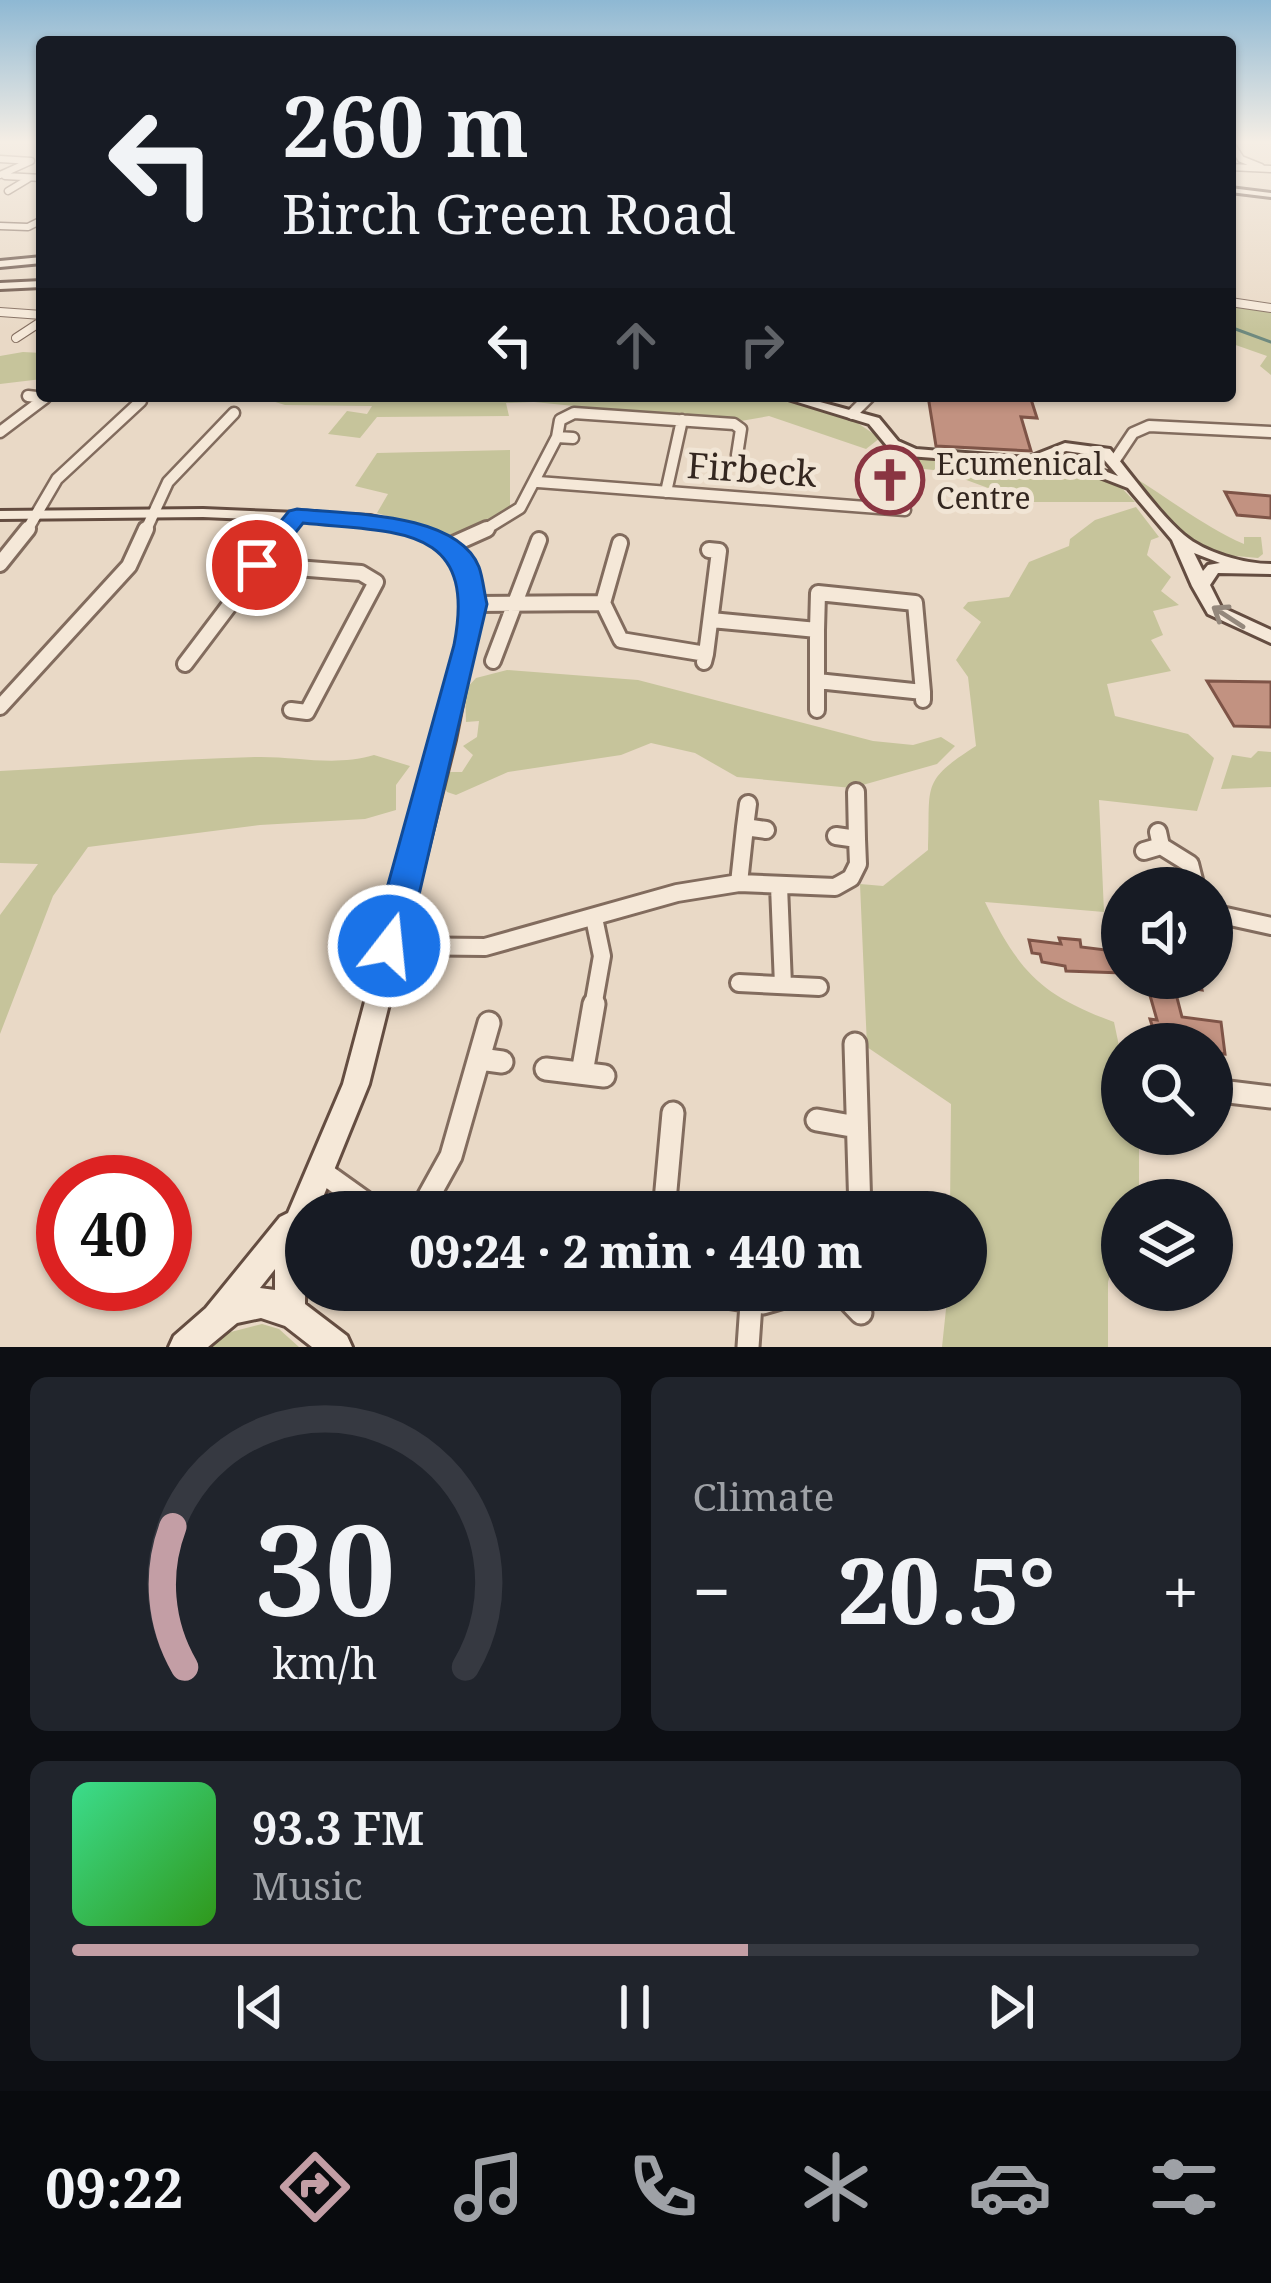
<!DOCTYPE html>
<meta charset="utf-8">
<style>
:root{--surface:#171b24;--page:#20242c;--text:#f1f3f6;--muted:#9ea1a6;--line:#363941;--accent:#c39ea5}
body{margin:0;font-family:"Noto Serif",serif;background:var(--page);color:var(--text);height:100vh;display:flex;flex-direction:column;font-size:45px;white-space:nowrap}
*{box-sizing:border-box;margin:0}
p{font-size:39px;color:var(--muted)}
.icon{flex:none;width:66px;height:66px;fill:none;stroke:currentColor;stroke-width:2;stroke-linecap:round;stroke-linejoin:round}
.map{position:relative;height:1347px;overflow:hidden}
.side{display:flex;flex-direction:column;gap:30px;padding:30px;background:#0d0f14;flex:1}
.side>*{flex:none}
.hud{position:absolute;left:36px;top:36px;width:1200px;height:366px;border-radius:12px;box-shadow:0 3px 9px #0004;background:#171b24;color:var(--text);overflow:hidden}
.buttons{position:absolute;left:1101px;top:867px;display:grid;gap:24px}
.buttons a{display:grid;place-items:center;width:132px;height:132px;border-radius:50%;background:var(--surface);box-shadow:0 3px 9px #0004;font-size:60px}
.speed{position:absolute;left:36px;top:1155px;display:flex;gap:24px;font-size:60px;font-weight:700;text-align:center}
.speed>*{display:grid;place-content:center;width:156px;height:156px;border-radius:50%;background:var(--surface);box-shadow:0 3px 9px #0004;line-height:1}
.speed .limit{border:18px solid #d22;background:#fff;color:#111}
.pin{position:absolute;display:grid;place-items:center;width:102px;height:102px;color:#fff;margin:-51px;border:6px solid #fff;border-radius:50%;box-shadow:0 3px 12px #0007}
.me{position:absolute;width:132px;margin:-66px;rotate:16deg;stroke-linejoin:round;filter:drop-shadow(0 0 9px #0008)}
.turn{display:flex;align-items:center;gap:42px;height:252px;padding:0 48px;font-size:54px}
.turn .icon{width:156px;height:156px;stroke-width:2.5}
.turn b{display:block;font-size:84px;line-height:102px}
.lanes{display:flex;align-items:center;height:114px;padding:0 48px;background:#0003;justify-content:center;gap:60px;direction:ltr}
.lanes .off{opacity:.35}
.big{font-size:90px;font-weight:800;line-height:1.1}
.side .widget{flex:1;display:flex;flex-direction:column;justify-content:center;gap:18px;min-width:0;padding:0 42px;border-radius:18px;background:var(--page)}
.side .dial{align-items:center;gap:0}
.dial svg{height:312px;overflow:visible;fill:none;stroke:var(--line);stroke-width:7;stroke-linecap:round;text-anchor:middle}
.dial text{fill:var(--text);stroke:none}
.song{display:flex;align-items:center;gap:36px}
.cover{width:144px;height:144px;border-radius:18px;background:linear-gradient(135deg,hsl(150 70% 55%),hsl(110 70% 35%))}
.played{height:12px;border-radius:6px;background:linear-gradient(90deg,var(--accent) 60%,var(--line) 60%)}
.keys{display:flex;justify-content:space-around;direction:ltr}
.heat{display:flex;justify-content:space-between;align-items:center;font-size:66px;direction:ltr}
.side .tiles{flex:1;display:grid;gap:30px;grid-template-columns:1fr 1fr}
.widget:last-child{grid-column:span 2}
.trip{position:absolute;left:285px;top:1191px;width:702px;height:120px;border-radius:60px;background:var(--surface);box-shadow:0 3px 9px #0004;font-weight:800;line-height:120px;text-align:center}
.menu{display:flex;height:192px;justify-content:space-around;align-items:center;background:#090b0e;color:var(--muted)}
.menu .icon{width:84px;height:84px}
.menu .selected{color:var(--accent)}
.menu b{font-size:54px;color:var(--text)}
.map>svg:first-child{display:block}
</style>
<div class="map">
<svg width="1271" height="1347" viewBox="0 0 1271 1347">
<rect width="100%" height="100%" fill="#e9d9c6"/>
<path fill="#c6c49b" d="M1230,304L1271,313V375L1260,366L1267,356L1230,343Z
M23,352L42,353V379L0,384V356Z
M256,396H772L844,414L880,438L866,449L769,416L735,422L534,402L506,403L509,416L377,417L360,438L328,434L347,411L367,414L372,406L285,405Z
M510,450V511L449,535L377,513L388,494L355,486L377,453Z
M883,451L900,460L938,458L1096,475L1119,485L1135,502H1026L942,471L873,463L869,452Z
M1132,476C1170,499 1206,528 1244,544V537H1261L1263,554L1258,558L1214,554L1184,537Z
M1136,507L1159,537L1151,540L1147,555L1171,577L1161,591L1179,605L1153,611L1163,635L1151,640L1171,671L1107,684L1115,716L1188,734L1214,758L1197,811L1099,800L1104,912L985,902C1019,972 1041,995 1114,1022L1122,1060V1134L1139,1136V1200H1122V1235L1108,1282V1347H942L948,1290H966V1212H950L951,1104L867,1047L860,884L883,886L928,850C931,786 919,782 976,746L968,677L956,660L981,622L963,608L968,602L1009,597L1029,562L1069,546L1070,539L1095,520Z
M507,670L638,680L873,741L913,745L941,737L955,746L937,764L852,788L737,777L695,753L651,743L621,755L508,772L456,795L447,792L443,784L449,772H462L473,755L463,746L477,737L479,721L466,722L465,690L476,678Z
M1258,751L1271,752V787L1221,789L1232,755L1251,758Z
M374,755L410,766L396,785V810L365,819L260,825L88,847L53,896L0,1034V915L38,864L0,863V771C84,767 169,759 255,757C297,756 333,767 374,755Z
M262,1324L279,1329L299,1347H205L223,1334Z"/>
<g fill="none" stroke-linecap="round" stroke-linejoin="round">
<path stroke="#6f8a7f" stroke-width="3" d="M1230,327L1271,342"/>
</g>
<path fill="#c29281" stroke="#7e5447" stroke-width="3" d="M928,396H1030L1037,418L1021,417L1031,451L936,446Z
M865,466L912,469L914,498L866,494Z
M1225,492L1271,496V518L1237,515Z
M1207,681L1271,682V727L1234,726Z
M1059,938L1080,940L1081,947L1122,952V973L1066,971L1065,966L1042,962L1040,954L1032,953L1029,940L1061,944Z
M1145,978H1199L1202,990L1174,986L1182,1017L1221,1022L1225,1054L1212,1053V1044H1164L1156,1038L1150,1019L1157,1020Z"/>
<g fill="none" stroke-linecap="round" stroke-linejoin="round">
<defs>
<path id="street-far5" d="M1230,142L1241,159L1261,167
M0,159L31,161L0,175
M1230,167L1271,169
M5,176L42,178
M8,191L28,179
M0,226L28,227L42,220"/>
<path id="street-far4" d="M1230,302L1271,308
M0,312L42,315
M16,338L42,321"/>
<path id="street-far3" d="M852,414L870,396
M0,432L45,398L28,396
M557,437L560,420L574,413L734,424L741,429L737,455
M1115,460L1133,433L1149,426L1271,432
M538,482L905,510
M666,492L682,420
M26,532L57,479L141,401
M145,532L168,482L234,413
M285,532L297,516
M481,532L520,508L557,437L573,438"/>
<path id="street-far2" d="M449,546L487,529
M0,564L28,529
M257,565L361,573L376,582L307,712L291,710
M603,603L620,543
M474,604L603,603L621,640L706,654L704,662
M711,620L817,630V710
M817,630L818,593L915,603L923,692
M706,654L719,551L709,550
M493,661L539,540
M185,664L287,529
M817,681L923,692V700
M0,707L129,566L146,529"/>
<path id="street-far1" d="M748,804L745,827L766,830
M836,836L857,839L856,792
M1161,846L1190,864L1196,888
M1144,851L1161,846L1158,832
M739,883L745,827
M779,886L783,985
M1212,913L1271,926
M389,946L485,947L677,893L739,883L835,887L851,878L858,864L857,839
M739,983L819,987
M593,1007L602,956L594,918"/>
<path id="street" d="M855,1044L860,1212
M480,1059L502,1062
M546,1069L604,1076
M582,1073L594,1004
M1212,1090L1271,1097
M817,1120L857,1127
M322,1172L378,1212
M420,1212L451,1156L489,1023
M664,1212L673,1113
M684,1290L763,1303L808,1290
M839,1290L861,1313
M748,1347L751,1304"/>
<path id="secondary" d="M1230,188L1271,193V197L1230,192Z
M42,257V263L0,267V261Z
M42,281V287L0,289V283Z
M778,396H798L879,418L898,441L916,449L1027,458L1065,443L1110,449C1131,474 1160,515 1184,535C1205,553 1245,564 1271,564V574L1218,573L1210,585L1221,607L1271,630V643L1208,614L1192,586L1172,540L1128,488L1079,469L908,456L888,447L869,424ZM1066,451L1101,456L1118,476L1085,464L1044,459ZM1194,553L1220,563L1208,565L1203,571Z
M203,509L370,516L436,532L474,565L482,604L455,740L369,1084L317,1212H306L305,1304L347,1336L352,1347H312L285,1326L261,1318L237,1323L208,1347H169L174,1336L206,1308L280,1217L288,1213L343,1084L435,740L466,604L458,567L426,538L370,524L203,517L0,519V511ZM275,1269V1290L260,1288Z"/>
</defs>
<use href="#street-far5" stroke="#826c5e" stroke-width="9"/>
<use href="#street-far4" stroke="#826c5e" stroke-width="10"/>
<use href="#street-far3" stroke="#826c5e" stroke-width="15"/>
<use href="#street-far2" stroke="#826c5e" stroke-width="20"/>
<use href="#street-far1" stroke="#826c5e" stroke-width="22"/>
<use href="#street" stroke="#826c5e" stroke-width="27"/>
<use href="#secondary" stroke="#644d41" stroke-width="6"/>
<use href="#street-far5" stroke="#f5e8d8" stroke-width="6"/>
<use href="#street-far4" stroke="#f5e8d8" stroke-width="8"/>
<use href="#street-far3" stroke="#f5e8d8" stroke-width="10"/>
<use href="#street-far2" stroke="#f5e8d8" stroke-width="14"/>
<use href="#street-far1" stroke="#f5e8d8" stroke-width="16"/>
<use href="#street" stroke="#f5e8d8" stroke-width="21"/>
<use href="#secondary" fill="#f5e8d8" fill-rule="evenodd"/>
</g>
<defs><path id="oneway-shaft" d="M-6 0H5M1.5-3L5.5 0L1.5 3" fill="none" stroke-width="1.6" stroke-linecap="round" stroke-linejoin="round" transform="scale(3)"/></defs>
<use stroke="#94887c" href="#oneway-shaft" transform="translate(1228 617) rotate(-147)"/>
<linearGradient id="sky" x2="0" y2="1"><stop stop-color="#8eb8d3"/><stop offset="0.43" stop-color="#f5eee5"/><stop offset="1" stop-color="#f5eee5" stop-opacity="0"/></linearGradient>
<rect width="1271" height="330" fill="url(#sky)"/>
<path fill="#1a73e8" stroke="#114b97" stroke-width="3" d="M297,509C347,514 457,512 479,567C483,578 484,592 487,604L407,946L402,957L389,961L376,957L371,946L454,645C478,523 396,533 303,523L266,570H249V560L289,511Z"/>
<defs>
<symbol id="church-ring" viewBox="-11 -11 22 22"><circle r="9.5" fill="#f1e5d5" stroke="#8a3542" stroke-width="1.5"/><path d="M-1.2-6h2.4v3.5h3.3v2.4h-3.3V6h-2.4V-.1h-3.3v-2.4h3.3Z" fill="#8a3542"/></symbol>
</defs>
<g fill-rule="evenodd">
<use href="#church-ring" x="852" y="442" width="76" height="76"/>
</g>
<g text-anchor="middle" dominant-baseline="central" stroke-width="10" stroke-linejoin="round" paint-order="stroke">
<g font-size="30" fill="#342720" stroke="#f1e5d5" text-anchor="start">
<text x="936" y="463">Ecumenical<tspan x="936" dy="34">Centre</tspan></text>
</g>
<g font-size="36" fill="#342720" stroke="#f1e5d5">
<text transform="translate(752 469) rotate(4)">Firbeck</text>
</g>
</g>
</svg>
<div class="buttons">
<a><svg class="icon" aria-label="sound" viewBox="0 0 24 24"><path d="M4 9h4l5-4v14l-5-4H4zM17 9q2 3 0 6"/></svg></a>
<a><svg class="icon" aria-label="search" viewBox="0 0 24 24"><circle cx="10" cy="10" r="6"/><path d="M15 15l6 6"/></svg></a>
<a><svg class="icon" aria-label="layers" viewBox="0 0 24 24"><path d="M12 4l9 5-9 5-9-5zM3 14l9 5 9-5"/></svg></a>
</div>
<div class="speed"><div class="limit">40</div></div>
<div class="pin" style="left:257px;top:565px;background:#d93025"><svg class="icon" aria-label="arrive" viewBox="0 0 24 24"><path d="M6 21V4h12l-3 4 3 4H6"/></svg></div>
<svg class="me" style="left:389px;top:946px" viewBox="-20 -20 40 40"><circle r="17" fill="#1a73e8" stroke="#fff" stroke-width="3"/><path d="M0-11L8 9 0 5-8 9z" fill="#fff"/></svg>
<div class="trip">09:24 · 2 min · 440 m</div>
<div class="hud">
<div class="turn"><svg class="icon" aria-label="left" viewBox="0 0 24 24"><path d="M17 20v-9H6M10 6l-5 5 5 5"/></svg><div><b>260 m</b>Birch Green Road</div></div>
<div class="lanes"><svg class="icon" aria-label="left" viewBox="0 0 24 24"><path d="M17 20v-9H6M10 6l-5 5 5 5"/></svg><svg class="icon off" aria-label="ahead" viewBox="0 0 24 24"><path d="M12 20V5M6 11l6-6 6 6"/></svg><svg class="icon off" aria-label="right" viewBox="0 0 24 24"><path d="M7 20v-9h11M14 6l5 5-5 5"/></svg></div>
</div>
</div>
<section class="side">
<div class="tiles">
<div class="widget dial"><svg viewBox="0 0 100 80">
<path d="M14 69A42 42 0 1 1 86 69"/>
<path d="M14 69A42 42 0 0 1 11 33" stroke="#c39ea5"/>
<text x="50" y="56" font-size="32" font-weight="700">30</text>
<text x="50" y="72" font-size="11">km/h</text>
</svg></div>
<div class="widget"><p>Climate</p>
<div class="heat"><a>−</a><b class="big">20.5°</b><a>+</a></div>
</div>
<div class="widget">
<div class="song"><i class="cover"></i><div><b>93.3 FM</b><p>Music</p></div></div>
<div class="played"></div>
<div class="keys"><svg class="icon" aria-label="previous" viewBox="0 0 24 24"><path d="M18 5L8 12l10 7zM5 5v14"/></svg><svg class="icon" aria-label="pause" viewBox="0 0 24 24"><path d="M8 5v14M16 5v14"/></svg><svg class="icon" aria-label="next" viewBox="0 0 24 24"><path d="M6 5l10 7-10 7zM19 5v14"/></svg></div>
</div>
</div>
</section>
<nav class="menu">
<b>09:22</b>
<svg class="icon selected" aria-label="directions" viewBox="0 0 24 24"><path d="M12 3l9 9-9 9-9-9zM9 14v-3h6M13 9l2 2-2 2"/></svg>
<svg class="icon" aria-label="music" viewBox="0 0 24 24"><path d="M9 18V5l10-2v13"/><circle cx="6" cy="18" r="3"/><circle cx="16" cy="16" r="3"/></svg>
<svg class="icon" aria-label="phone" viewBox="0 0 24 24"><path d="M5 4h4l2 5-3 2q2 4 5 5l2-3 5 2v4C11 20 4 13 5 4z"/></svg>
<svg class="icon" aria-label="climate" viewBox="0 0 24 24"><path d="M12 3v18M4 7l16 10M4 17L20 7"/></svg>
<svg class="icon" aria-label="car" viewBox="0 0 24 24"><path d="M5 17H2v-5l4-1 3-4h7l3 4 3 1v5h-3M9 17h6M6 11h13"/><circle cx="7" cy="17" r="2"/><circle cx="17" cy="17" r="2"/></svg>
<svg class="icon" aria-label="filters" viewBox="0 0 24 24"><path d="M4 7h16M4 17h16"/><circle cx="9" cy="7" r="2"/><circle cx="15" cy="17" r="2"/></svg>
</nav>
